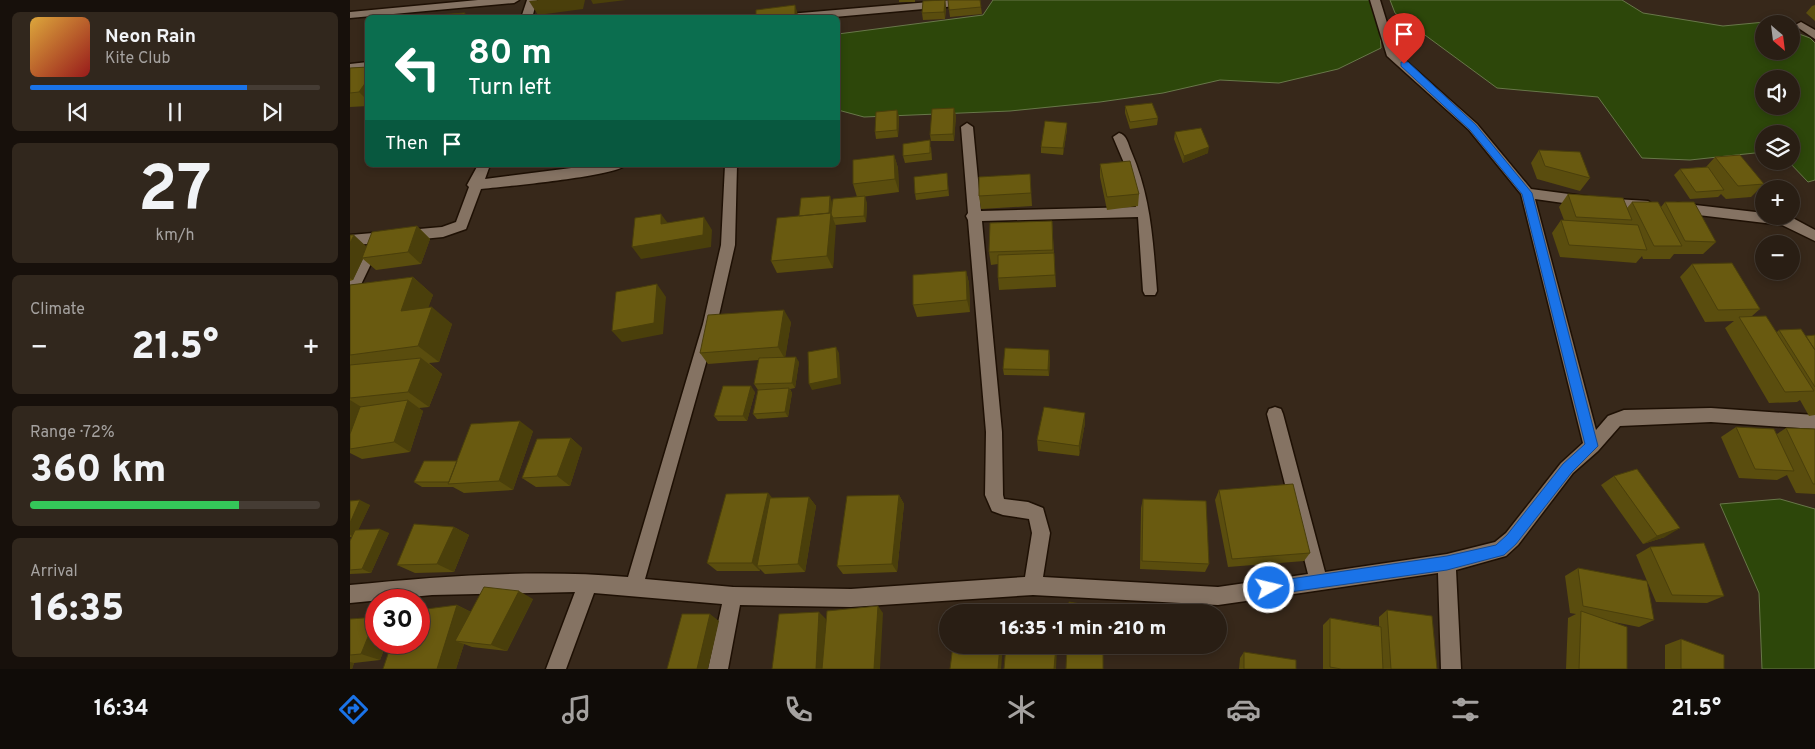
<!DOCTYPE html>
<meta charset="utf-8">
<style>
:root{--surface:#291e14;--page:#31271d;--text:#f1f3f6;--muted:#a5a2a0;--line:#453c34;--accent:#1a73e8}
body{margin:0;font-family:Overpass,sans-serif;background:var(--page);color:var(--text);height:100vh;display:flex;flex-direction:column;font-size:19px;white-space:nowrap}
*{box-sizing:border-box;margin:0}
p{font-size:16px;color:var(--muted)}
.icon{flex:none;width:28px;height:28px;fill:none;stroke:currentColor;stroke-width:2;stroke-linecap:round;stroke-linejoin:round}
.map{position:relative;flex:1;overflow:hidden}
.drawer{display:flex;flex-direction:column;gap:12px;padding:12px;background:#17100b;width:350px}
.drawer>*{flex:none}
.hud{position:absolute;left:15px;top:15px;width:475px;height:152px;border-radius:8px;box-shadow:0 2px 8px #0003,0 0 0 1px var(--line);background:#0b6e4f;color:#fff;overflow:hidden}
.needle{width:32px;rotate:152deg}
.fabs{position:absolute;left:1405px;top:15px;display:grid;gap:10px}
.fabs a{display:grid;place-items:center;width:45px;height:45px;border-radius:50%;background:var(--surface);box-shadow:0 2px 8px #0003,0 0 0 1px var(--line);font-size:25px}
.speed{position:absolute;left:15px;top:589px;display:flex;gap:10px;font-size:25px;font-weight:700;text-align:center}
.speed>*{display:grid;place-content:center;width:65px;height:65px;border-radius:50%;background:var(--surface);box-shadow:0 2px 8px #0003,0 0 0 1px var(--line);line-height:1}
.speed .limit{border:8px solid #d22;background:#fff;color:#111}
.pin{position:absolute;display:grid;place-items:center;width:42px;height:42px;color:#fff;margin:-51px -21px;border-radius:50% 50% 50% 0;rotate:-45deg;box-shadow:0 0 5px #0007}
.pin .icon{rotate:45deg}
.me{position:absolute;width:55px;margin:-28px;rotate:82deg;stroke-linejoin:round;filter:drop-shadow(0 0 4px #0008)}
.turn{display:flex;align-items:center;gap:18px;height:105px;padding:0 20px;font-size:22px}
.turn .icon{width:65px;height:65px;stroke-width:2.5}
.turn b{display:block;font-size:35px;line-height:42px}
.then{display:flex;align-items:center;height:48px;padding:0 20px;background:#0003;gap:10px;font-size:19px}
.big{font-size:38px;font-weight:800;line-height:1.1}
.drawer .widget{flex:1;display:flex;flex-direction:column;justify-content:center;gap:8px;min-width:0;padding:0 18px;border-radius:8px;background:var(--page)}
.drawer .dial{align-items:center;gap:0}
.dial b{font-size:65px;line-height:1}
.song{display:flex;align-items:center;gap:15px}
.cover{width:60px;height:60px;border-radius:8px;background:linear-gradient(135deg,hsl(40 70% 55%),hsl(0 70% 35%))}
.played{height:5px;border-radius:2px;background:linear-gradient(90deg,var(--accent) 75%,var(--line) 75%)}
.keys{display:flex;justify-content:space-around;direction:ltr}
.heat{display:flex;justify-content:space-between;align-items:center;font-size:28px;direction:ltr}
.charge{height:8px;border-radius:4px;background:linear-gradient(90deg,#34c759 72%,var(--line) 0)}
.trip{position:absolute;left:589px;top:604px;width:288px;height:50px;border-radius:25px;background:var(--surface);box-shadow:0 2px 8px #0003,0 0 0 1px var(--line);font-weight:800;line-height:50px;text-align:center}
.tab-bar{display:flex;height:80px;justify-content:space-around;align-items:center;background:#100c08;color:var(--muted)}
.tab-bar .icon{width:35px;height:35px}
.tab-bar .selected{color:var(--accent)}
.tab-bar b{font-size:22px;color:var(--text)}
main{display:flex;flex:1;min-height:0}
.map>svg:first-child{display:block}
</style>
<main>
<section class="drawer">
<div class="widget">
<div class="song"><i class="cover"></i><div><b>Neon Rain</b><p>Kite Club</p></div></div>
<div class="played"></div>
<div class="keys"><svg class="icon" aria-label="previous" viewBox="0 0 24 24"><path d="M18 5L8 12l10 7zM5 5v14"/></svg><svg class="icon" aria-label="pause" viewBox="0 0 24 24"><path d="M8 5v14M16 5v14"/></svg><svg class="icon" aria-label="next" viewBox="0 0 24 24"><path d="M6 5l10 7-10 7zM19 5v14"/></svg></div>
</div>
<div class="widget dial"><b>27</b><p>km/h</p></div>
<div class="widget"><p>Climate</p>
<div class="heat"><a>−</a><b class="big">21.5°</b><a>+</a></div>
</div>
<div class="widget"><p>Range · 72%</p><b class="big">360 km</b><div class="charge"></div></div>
<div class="widget"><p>Arrival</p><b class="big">16:35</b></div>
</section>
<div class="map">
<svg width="1465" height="669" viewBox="0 0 1465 669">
<rect width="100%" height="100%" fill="#37281a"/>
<path fill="#2d470a" stroke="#687749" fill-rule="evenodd" d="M643,0H1020L1029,17L1031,48L988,69L929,83L870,80L813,93L750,102L660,111L514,117L488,110V34L633,15Z
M1040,0H1272L1293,13L1373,26L1415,22L1421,24H1414V51H1441V31L1460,38L1465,43V180L1458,182L1438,161H1441V134H1414V152L1340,160L1292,158L1248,97L1147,88L1045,13ZM1414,79H1441V106H1414Z
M1430,499L1465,509V669H1412L1409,593L1370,504Z"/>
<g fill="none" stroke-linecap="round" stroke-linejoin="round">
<defs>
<path id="minor" d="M128,0H169L164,3L0,18V12Z
M177,0H187L182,18H171Z
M603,0H622L623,2L618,5L473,18H422L427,15Z
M1020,0H1030L1046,52L1127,124L1181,189L1249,198L1298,201L1305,206L1298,211L1249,208L1185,199L1246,430L1258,416L1274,410L1361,408L1465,415V429L1361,422L1270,426L1248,451L1223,473L1168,545L1156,556L1106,570L1111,669H1091L1088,573L868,605L683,595L501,607L390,605L378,669H358L372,604L244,593L216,669H196L225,592L82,595L0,603V585C92,576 186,569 278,577L353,324L371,245L375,165H387L385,245L367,324L295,579L383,587L501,589L675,577L682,533L679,519L653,515L642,511L635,495L636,432L618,220L616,216L618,213L611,127L617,123L623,127L631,211L786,207L777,170L763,137L769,133C777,135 778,144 781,151C801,197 803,241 807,291L805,295H795L793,291L788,217L632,221L652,432L653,495L654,499L678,502L693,508L700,533L693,577L868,587L958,574L917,414L919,409L925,407L931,409L933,414L975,572L1097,554L1145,542L1156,533L1211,463L1233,443L1171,194L1119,130L1037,56Z
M1451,22L1465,30V39L1447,27L1445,25Z
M18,62V70L0,72V64Z
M128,165H140L135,179L245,165H275C269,176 151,187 131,189L116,229L93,237L31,243L5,297L0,299V279L18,244L0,245V235L92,227L106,222L119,187L117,185Z
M1328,203L1414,213V216H1439L1465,230V241L1432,225L1323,212L1321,208L1323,204Z"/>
</defs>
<use href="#minor" stroke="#1e1004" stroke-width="3"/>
<use href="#minor" fill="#857363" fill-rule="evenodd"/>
</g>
<path fill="#5a4d0e" d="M549,0H565V2H549Z
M595,0L596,7L595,19L573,20L572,13Z
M630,0L632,14L600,17L599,10Z
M1465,5V21L1456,13L1462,6Z
M18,67V106L0,107V68Z
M775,106L808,118L807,125L780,129L775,113Z
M547,110L549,117L548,137L526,139L525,132Z
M606,115L604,141H581L580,135Z
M717,123V129L713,155L691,153V147Z
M825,132L858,153L833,163L824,139Z
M581,147L582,160L555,163L553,156Z
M1189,150L1240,178L1230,191L1187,179L1181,163Z
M544,155L548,168L549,192L511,197L517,203L516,222L485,225L483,268L427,273L421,261L449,216L482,202L507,197L503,184Z
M1365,157L1414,184L1401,197L1376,199L1371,194L1368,197L1340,199L1324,175L1330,169L1356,167Z
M750,164L789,194L788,206L757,210L750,177Z
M597,173L599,196L566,200L565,194Z
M680,174L682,206L631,209L629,196Z
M1218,194L1277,208L1282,202L1311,207L1315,202L1366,242L1353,254H1324L1320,259H1293L1292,256L1286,263L1210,257L1202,233L1211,220H1214L1209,207Z
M702,221L706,287L649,290L648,278V264L641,265L639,252Z
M67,226L80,239L71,264L26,270L13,259L3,280L0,281V235L16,246Z
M1342,264L1410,309L1402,316L1427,332L1429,330L1456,336L1465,335V415L1459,416L1450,400L1447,402L1419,403L1375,328L1384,321L1355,322L1330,277Z
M616,271L619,283L620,312L567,317L563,305Z
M63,277L83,295L78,307L102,324L89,362L79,363L92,374L79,407L69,408L73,411L60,452L12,459L0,453V285Z
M441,322L435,357L449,362L445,388L440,389L442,393L438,417L407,419L403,414L408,390L404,384L409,360L358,364L350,353Z
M700,356L699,376L654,375L653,369Z
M405,392L397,421H368L364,416Z
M735,423L729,456L688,451L687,440Z
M1386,427L1427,434L1436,428L1465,429V494L1446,493L1437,475L1427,480L1389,478L1371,437Z
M183,431L163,490L114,493L103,487H72L64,482L107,461Z
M221,438L232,448L220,486L186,487L172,478Z
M1264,476L1315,537L1293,544L1251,485Z
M869,490L960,553L954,561L878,567L865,500Z
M418,493L422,498L459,497L466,506L455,572L415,574L410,569V571H367L357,563Z
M549,495L554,504L547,572L493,574L487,566Z
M793,499L859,564L855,572L790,569L791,508Z
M0,501L20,505L8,530L39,533L21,573L0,574V541L2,537H0Z
M104,527L119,535L104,572L65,573L47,565Z
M1300,547L1374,596L1357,603L1306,602L1286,555Z
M1228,568L1304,620L1289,627L1259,621L1277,669H1216L1218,618L1226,614L1220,613L1215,576Z
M183,599L157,651L122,647L114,644L106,669L107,605L121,612Z
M1037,610L1087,669H973V625L980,618L1029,626V617Z
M0,619L26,642H37L30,660L4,663L2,669H0Z
M1331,639L1374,669H1315V645Z
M894,652L946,669H889L890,658Z"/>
<path fill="#4a3f0b" d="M189,0H235L233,9L188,15L179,1Z
M241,0H276L243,4Z
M595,0L596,7L595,19L594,12Z
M445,5L449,18H445Z
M115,13L118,18H112Z
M18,79V101L9,92Z
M604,108L606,115L604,141L603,134Z
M547,110L549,117L548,137L547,130Z
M717,123V129L713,155V148Z
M859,147L858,153L833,163L834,156Z
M544,155L548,168L549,192L545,179Z
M480,196L482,202L481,214L486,226L483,268L477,256Z
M515,196L517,203L516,222L514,216Z
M311,214L320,226L311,224Z
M354,217L362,230L361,247L291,259L282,247Z
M67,226L80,239L71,264L58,252Z
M4,235L18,248L12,258L13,259L3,280L0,278V243Z
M616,271L619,283L620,312L617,300Z
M63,277L83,295L71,328L51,311Z
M307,284L316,297L313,334L272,342L262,331Z
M82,307L102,324L89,362L68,346Z
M434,310L441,322L435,359L428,347Z
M486,347L489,353L491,384L462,390L459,384Z
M699,350L700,356L699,376L698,370Z
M446,357L449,362L445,388L442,383Z
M71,358L92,374L79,407L58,392Z
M401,386L405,392L397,421L393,416Z
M439,388L442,393L438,417L435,412Z
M0,400L21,413L0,449Z
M58,400L73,411L60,452L44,442Z
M735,413V423L729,456V446Z
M170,421L183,431L163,490L149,481Z
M221,438L232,448L220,486L207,476Z
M418,493L426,502L407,566L410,569V571L402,563Z
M549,495L554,504L547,572L542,564Z
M459,497L466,506L455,572L448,564Z
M10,500L20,505L5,537L0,535V523Z
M104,527L119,535L104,572L87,564Z
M1330,528L1315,537L1293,544L1307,536Z
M30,529L39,533L21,573L12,569Z
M169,591L183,599L157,651L141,645Z
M107,605L123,613L105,641L114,644L106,669H87Z
M528,606L533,613L530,669H524Z
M469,612L476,619L474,669H466Z
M360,614L369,621L358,669H347Z
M26,617V642H37L30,660L11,654Z
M650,645H653L651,669H648Z
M706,645L707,648L706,669H704Z
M0,662L4,663L2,669H0Z"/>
<path fill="#695a10" stroke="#4a3f0b" d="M595,0L594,12L572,13L573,1Z
M598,0H630L631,7L599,10Z
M445,5V18H406V10Z
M115,13L112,18H71L72,16Z
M18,67V79L9,92L0,93V68Z
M802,103L808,118L780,122L775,106Z
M604,108L603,134L580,135L582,109Z
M547,110V130L525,132L526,112Z
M695,121L717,123L713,148L691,147Z
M851,128L859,147L834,156L825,132Z
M580,140V153L553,156V144Z
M1189,150L1230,152L1240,178L1195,166Z
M544,155L545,179L503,184V160Z
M1390,155L1414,184L1388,186L1365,157Z
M780,161L789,194L757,197L750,164Z
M1358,167L1374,190L1346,192L1330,169Z
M597,173L598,190L565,194L564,177Z
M680,174L681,193L629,196V177Z
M1218,194L1273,198L1282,220L1226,217Z
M480,196L479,213L449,216L451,198Z
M515,196L514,216L483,218L481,214L483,199Z
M1282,202H1308L1332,246H1304Z
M1315,202H1344L1366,242L1335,241Z
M481,213L477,256L421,261L427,218Z
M311,214V224L354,217L353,235L282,247L285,218Z
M1211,220L1288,225L1297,250L1219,245Z
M702,221L703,250L639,252L640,223Z
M67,226L58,252L12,258L22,232Z
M0,235H4L0,243Z
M704,253L705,275L648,278V255Z
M1382,263L1410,309L1368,310L1342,264Z
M616,271L617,300L563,305V275Z
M63,277L51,311L82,307L68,346L0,355V285Z
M307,284L304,323L262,331L266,292Z
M434,310L428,347L350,353L358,315Z
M1416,316L1464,391L1435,392L1389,317Z
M1451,329L1465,350V387L1429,330Z
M1465,335V350L1456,336Z
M486,347L488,378L459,384L458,352Z
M655,348L699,350L698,370L653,369Z
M446,357L442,383L404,384L409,358Z
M71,358L58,392L0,398V365Z
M373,386H401L393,416H364Z
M439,388L435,412L403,414L408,390Z
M58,400L44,442L0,449V434L10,407Z
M694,407L735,413L729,446L687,440Z
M170,421L149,481L98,484L121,424Z
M1386,427L1424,429L1444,471L1405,469Z
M1436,428L1465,429V484H1463Z
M221,438L207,476L172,478L187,439Z
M74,461H107L99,482H64Z
M1287,469L1330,528L1307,536L1264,476Z
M943,484L960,553L882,559L869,490Z
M418,493L402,563H357L376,494Z
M549,495L542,564L487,566L497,496Z
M459,497L448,564L407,566L420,498Z
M793,499L856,501L859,564L792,561Z
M10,500L0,523V501Z
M64,524L104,527L87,564L47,565Z
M30,529L12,569L0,570V541L5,530Z
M1354,543L1374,596L1322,595L1300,547Z
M1228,568L1297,581L1304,620L1233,606Z
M134,587L169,591L141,645L105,641Z
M719,602L753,608V612H719Z
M107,605L87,669H33L42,642H69V610Z
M528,606L524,669H472L477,611Z
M1037,610L1082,616L1087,669H1041Z
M1231,611L1277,627V669H1229Z
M469,612L466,669H422L429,614Z
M332,614H360L347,669H317Z
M26,617L11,654L0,655V619Z
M980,618L1031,627L1033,669H991L980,667Z
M1331,639L1374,655V669H1331Z
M603,645H650L648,669H600Z
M656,645H706L704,669H654Z
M717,645H753V669H716Z
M894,652L946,660V669H894Z"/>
<path fill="#1a73e8" stroke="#114b97" d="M1051,62H1058L1126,125L1182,193L1248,446L1222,472L1166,544L1154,555L1097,570L919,595L914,593L912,588L914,584L919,582L1097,556L1146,545L1157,535L1213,464L1235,444L1172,194L1120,130L1051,66Z"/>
</svg>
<div class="fabs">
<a><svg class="needle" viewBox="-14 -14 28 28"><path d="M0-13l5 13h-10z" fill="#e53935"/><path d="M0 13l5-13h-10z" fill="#a5a2a0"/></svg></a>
<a><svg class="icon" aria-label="sound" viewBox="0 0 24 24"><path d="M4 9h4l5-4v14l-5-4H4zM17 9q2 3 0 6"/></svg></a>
<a><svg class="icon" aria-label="layers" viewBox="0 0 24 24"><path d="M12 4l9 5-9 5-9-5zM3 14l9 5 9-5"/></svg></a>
<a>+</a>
<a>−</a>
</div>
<div class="speed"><div class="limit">30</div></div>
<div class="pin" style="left:1054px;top:64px;background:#d93025"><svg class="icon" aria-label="arrive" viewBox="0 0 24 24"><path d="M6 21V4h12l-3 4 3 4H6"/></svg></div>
<svg class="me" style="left:919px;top:588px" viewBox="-20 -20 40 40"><circle r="17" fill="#1a73e8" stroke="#fff" stroke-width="3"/><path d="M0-11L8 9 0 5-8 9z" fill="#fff"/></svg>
<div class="trip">16:35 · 1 min · 210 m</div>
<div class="hud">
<div class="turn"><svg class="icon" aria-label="left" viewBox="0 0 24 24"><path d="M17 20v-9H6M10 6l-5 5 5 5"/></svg><div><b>80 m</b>Turn left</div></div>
<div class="then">Then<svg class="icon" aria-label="arrive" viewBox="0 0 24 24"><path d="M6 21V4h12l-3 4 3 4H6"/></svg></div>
</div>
</div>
</main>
<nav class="tab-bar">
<b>16:34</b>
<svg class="icon selected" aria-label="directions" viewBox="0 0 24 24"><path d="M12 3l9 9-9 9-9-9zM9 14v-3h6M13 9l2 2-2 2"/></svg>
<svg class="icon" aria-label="music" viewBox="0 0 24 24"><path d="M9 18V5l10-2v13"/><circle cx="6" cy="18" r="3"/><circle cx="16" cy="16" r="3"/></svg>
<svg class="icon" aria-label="phone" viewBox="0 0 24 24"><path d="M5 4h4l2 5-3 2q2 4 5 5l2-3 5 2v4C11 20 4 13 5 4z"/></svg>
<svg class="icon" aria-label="climate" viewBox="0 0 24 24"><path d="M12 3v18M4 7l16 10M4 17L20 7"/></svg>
<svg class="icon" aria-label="car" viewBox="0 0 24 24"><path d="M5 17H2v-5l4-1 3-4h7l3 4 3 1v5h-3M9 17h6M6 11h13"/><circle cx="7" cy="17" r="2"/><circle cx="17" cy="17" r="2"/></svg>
<svg class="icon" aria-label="filters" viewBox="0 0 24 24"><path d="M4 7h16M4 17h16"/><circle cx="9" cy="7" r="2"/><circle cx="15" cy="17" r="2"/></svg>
<b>21.5°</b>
</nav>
